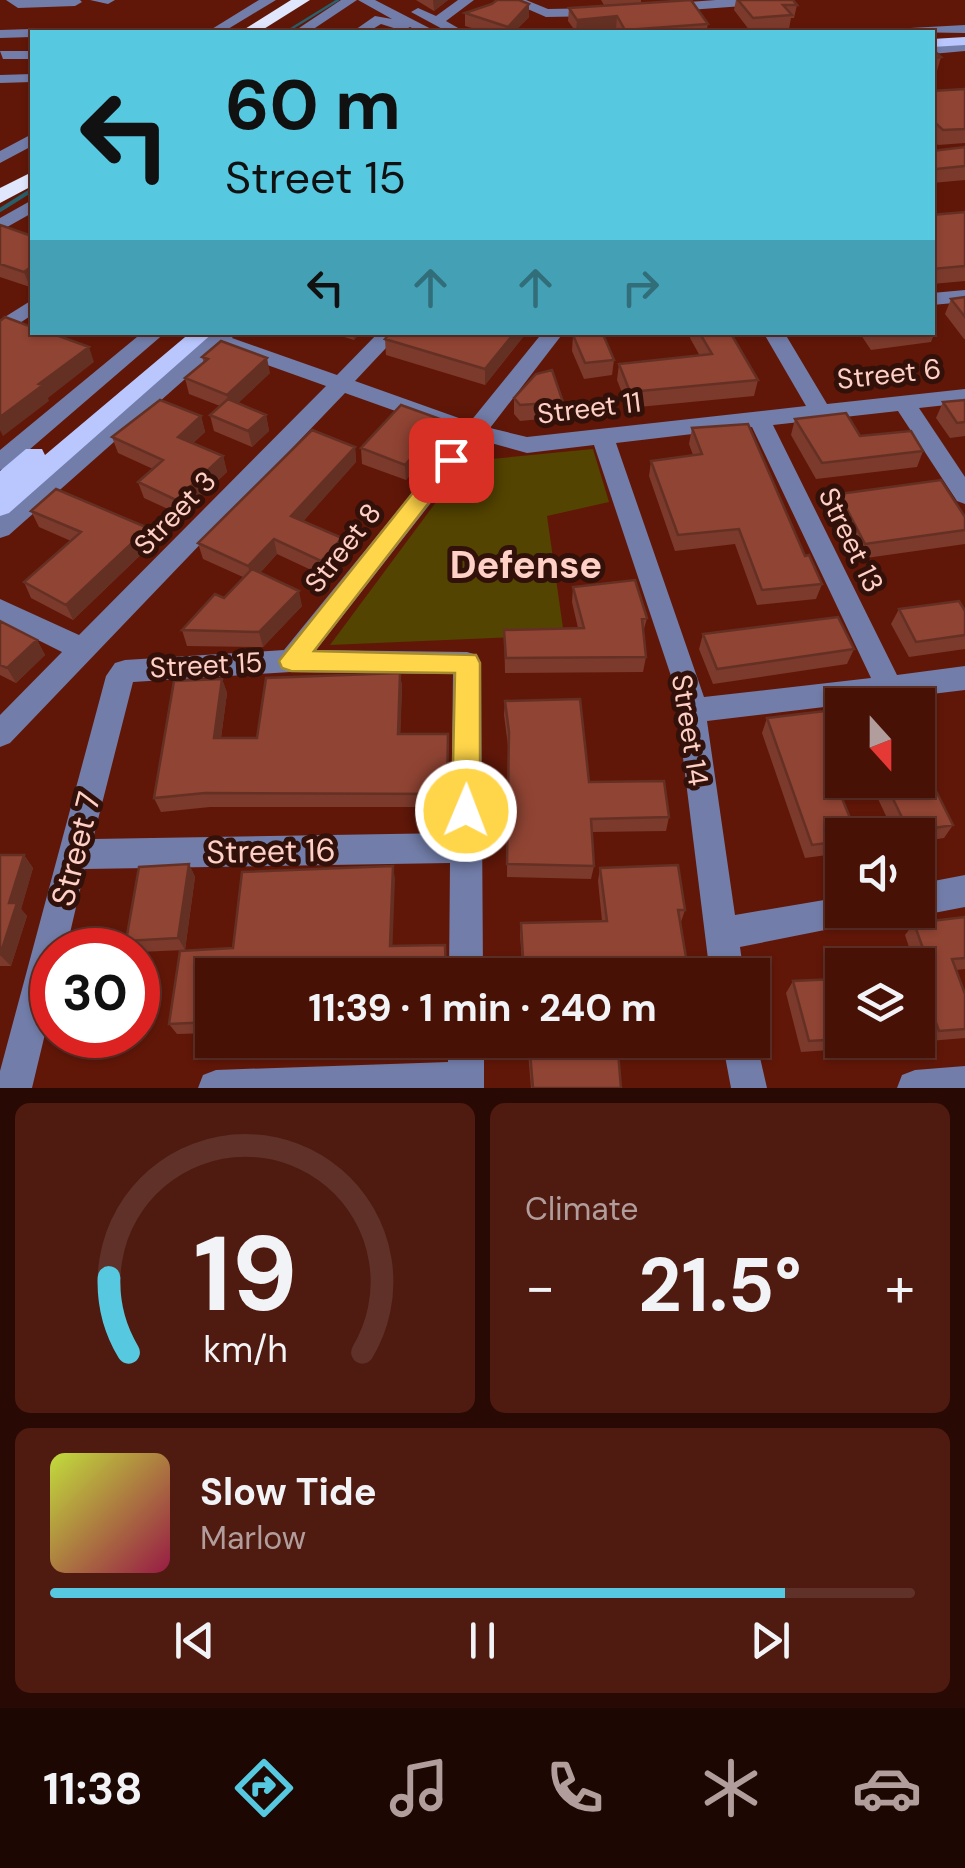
<!DOCTYPE html>
<meta charset="utf-8">
<style>
:root{--surface:#481106;--page:#4f1a10;--text:#f1f3f6;--muted:#b19d9b;--line:#603128;--accent:#56c9e1}
body{margin:0;font-family:"DM Sans",sans-serif;background:var(--page);color:var(--text);height:100vh;display:flex;flex-direction:column;font-size:38px;white-space:nowrap}
*{box-sizing:border-box;margin:0}
p{font-size:32px;color:var(--muted)}
.icon{flex:none;width:55px;height:55px;fill:none;stroke:currentColor;stroke-width:2;stroke-linecap:round;stroke-linejoin:round}
.map{position:relative;height:1088px;overflow:hidden}
.sheet{display:flex;flex-direction:column;gap:15px;padding:15px;background:#280903;flex:1}
.sheet>*{flex:none}
.hud{position:absolute;left:30px;top:30px;width:905px;height:305px;border-radius:0px;box-shadow:0 2px 8px #0004,0 0 0 2px var(--line);background:#56c9e1;color:#111;overflow:hidden}
.needle{width:65px;rotate:159deg}
.buttons{position:absolute;left:825px;top:688px;display:grid;gap:20px}
.buttons a{display:grid;place-items:center;width:110px;height:110px;border-radius:0px;background:var(--surface);box-shadow:0 2px 8px #0004,0 0 0 2px var(--line);font-size:50px}
.speed{position:absolute;left:30px;top:928px;display:flex;gap:20px;font-size:50px;font-weight:700;text-align:center}
.speed>*{display:grid;place-content:center;width:130px;height:130px;border-radius:50%;background:var(--surface);box-shadow:0 2px 8px #0004,0 0 0 2px var(--line);line-height:1}
.speed .limit{border:15px solid #d22;background:#fff;color:#111}
.pin{position:absolute;display:grid;place-items:center;width:85px;height:85px;color:#fff;margin:-42px;border-radius:20px;box-shadow:0 5px 15px #0006}
.me{position:absolute;width:110px;margin:-55px;rotate:1deg;stroke-linejoin:round;filter:drop-shadow(0 0 8px #0008)}
.turn{display:flex;align-items:center;gap:35px;height:210px;padding:0 30px;font-size:45px}
.turn .icon{width:130px;height:130px;stroke-width:2.5}
.turn b{display:block;font-size:70px;line-height:85px}
.lanes{display:flex;align-items:center;height:95px;padding:0 30px;background:#0003;justify-content:center;gap:50px;direction:ltr}
.lanes .off{opacity:.35}
.big{font-size:75px;font-weight:700;line-height:1.1}
.sheet .tile{flex:1;display:flex;flex-direction:column;justify-content:center;gap:15px;min-width:0;padding:0 35px;border-radius:15px;background:var(--page)}
.sheet .dial{align-items:center;gap:0}
.dial svg{height:260px;overflow:visible;fill:none;stroke:var(--line);stroke-width:7;stroke-linecap:round;text-anchor:middle}
.dial text{fill:var(--text);stroke:none}
.song{display:flex;align-items:center;gap:30px}
.cover{width:120px;height:120px;border-radius:15px;background:linear-gradient(135deg,hsl(70 70% 55%),hsl(340 70% 35%))}
.played{height:10px;border-radius:5px;background:linear-gradient(90deg,var(--accent) 85%,var(--line) 85%)}
.keys{display:flex;justify-content:space-around;direction:ltr}
.heat{display:flex;justify-content:space-between;align-items:center;font-size:55px;direction:ltr}
.sheet .tiles{flex:1;display:grid;gap:15px;grid-template-columns:1fr 1fr}
.tile:last-child{grid-column:span 2}
.trip{position:absolute;left:195px;top:958px;width:575px;height:100px;border-radius:0px;background:var(--surface);box-shadow:0 2px 8px #0004,0 0 0 2px var(--line);font-weight:700;line-height:100px;text-align:center}
.tab-bar{display:flex;height:160px;justify-content:space-around;align-items:center;background:#1d0702;color:var(--muted)}
.tab-bar .icon{width:70px;height:70px}
.tab-bar .active{color:var(--accent)}
.tab-bar b{font-size:45px;color:var(--text)}
.map>svg:first-child{display:block}
</style>
<div class="map">
<svg width="965" height="1088" viewBox="0 0 965 1088">
<rect width="100%" height="100%" fill="#601708"/>
<path fill="#544401" d="M593,449L609,502L547,516L564,635L330,645L445,490L481,460Z"/>
<g fill="none" stroke-linecap="round" stroke-linejoin="round">
<path stroke="#275f6b" stroke-width="2.5" d="M286,32L338,0"/>
<path stroke="#275f6b" stroke-width="4" d="M0,210L32,190"/>
<path fill="#727da9" fill-rule="evenodd" d="M6,0H80L82,2L75,6L18,8Z
M90,0H115L108,4Z
M259,0H276L223,32H207Z
M341,0H357L309,32H293Z
M358,0H375L437,32H420L410,27L403,31L381,24L368,32H352L375,16L392,19Z
M458,0H474L446,21L465,32H448L411,12L418,8L436,16Z
M507,0H526L548,9L601,8L608,12L601,16L546,17Z
M716,0H778L771,4L661,12L654,8L661,4Z
M965,25V33L903,32L910,28Z
M0,30L32,29L39,32H32V37L0,38Z
M965,43V51L932,54V46Z
M0,51H32V59H3Z
M32,74V82L0,83V75Z
M32,134V146L0,163V151Z
M32,200V213L0,231V218Z
M965,290V302L932,305V293Z
M32,300V315L0,336V320Z
M143,332H166L8,468L0,470V450Z
M193,332H236L232,338L337,375L379,332H401L355,381L470,422L543,332H564L490,428L527,437L806,406L763,332H784L827,404L965,389V403L919,408L965,477V504L957,501L898,411L773,425L897,675L965,666V690L707,721L735,915L842,897V910H874L870,921L740,947L744,975H710L674,685L594,445L527,453L480,440L316,650L467,652L477,655L481,663L483,975H449L450,863L85,869L66,950H52V1005L32,1088H0V1071L106,676L115,663L125,660L284,650L460,434L345,393L10,743L0,747V715L62,652L0,621V599L79,635L326,386L220,348L9,535L0,538V515L203,341L195,338ZM752,427L871,678L704,697L616,443ZM291,672L453,674L451,833L93,839L133,682Z
M965,875V907L918,916L906,911L918,910V884Z
M753,1027L767,1088H731L722,1040H752Z
M448,1040H484V1088H198L203,1075L216,1070L448,1062Z
M965,1066V1088H897L902,1075L915,1070Z"/>
<path fill="#b9c7fe" fill-rule="evenodd" d="M965,37V45L932,47V39Z
M191,332H214L9,513L0,516V471L26,449H42L45,455Z"/>
<path fill="#e0e7fd" fill-rule="evenodd" d="M291,0H310L259,32H240Z
M32,172V186L0,203V188Z"/>
</g>
<path fill="#7c3a2c" d="M416,0H448L434,11Z
M601,0H641V3L604,5Z
M736,0H793L797,5L794,18H791L789,29L750,31L734,10Z
M492,4L529,17L514,32H485L465,26V13Z
M569,8L708,24L706,32H617L616,30L576,32L568,21Z
M932,49L941,57L937,71H932Z
M965,89V143L938,145L932,139V91Z
M965,147V180L932,183V151Z
M965,212V281L932,284V215Z
M0,225L29,235L30,287L0,277Z
M965,297V339H964L945,314L951,299Z
M932,321L937,327L931,342L871,350L859,332H932Z
M328,332H361L354,340Z
M527,332L485,385L386,355L385,339Z
M691,332H730L758,380L754,396L628,408L617,380L619,364L700,356L690,338Z
M573,335L614,360L612,375L584,379L572,351Z
M202,357L270,373L238,403L266,415L269,431L252,447L214,431L210,415L220,406L189,394L185,378L204,363Z
M514,398L563,402L562,417L520,421L514,414Z
M965,400V436L950,438L936,418L943,402Z
M201,416L205,432L193,443L223,456L227,472L181,515L144,498L138,482L153,469L118,453L112,437Z
M795,419L860,436L923,451L917,467L816,479L791,435Z
M443,420V436L406,480L362,464L361,448Z
M692,428L805,556L822,584L816,599L757,605L735,544L675,551L649,476L651,461L693,455L689,444Z
M355,447L356,462L303,521L344,554L324,576L277,554L260,573L302,606L263,647L187,646L182,630L224,598L243,577L203,559L198,543Z
M839,494L965,517V544L859,559L833,510Z
M31,511L148,528L153,543L73,620L31,598L24,582L71,541L39,527Z
M573,587L647,618L643,633L646,657L643,672L505,673L504,630L578,628L572,602Z
M899,609L965,611V649L909,657L891,624Z
M0,621L37,640L45,655L16,683L0,675Z
M703,634L854,649L847,664L713,684L699,649Z
M400,673L402,687L400,734H448V807H210L161,812L154,798L222,679L227,693L221,738H257Z
M505,701L589,782L669,817L666,831L592,832L594,866L591,879L507,877L508,746L504,715Z
M842,709V780L835,781L842,835V853L805,858L762,733L767,718Z
M873,780H918L953,825L944,838L918,842V835H895L871,784Z
M0,855H24L33,868L21,909L27,916L11,966H0Z
M189,864L195,877L185,950L138,952V950H133L126,941Z
M600,868L685,910L681,922L689,975H523L520,935L521,923L602,921L598,881Z
M395,879L212,975V1033L177,1034L169,1024L233,948Z
M965,917V969L956,970L965,994V1038L929,1041L918,1009V965H915L905,935L914,923Z
M793,981L842,1000V1040H852L845,1049L801,1052L786,993Z
M62,1035H120V1037L66,1039Z
M527,1040H617L621,1088H531Z"/>
<path fill="#653024" d="M433,0H448L434,11Z
M529,4V17L514,32H508V27Z
M617,16L616,30L576,32L577,20Z
M32,266V286L30,287L24,272Z
M353,332H361L354,340Z
M515,332H527L485,385V369Z
M89,347L94,362L48,398L49,401L3,436L0,430V417L39,384Z
M267,358L270,373L230,411L227,395Z
M266,415L269,431L252,447L248,431Z
M201,416L205,432L183,453L178,437Z
M443,420V436L406,480L405,465Z
M355,447L356,462L294,532L291,516Z
M223,456L227,472L181,515L176,500Z
M148,528L153,543L73,620L66,605Z
M342,538L344,554L324,576L321,561Z
M274,539L277,554L252,582L248,566Z
M299,591L302,606L263,647L259,632Z
M37,640L45,655L16,683L7,668Z
M400,673L402,687L400,748L398,734Z
M222,679L227,693L219,752L214,738Z
M24,855L33,868L21,909L27,916L11,966L0,955L9,903Z
M189,864L195,877L185,950L178,938Z
M393,866L395,879L392,958L390,946Z"/>
<path fill="#904433" stroke="#653024" stroke-width="2.5" d="M497,0H519L529,4L508,27L465,13L492,4Z
M691,0L708,24L625,30L617,16L577,20L569,8Z
M738,0H793L797,5H783L792,15L753,18Z
M932,49L941,57L932,58Z
M965,89V129L943,130L932,120V91Z
M965,147V166L936,169L932,164V151Z
M965,212V266L932,269V215Z
M0,225L29,235L32,233V266L24,272L0,264Z
M965,297V317L951,299Z
M5,317L32,327V332H48L89,347L39,384L43,385L0,417V321Z
M391,332H515L485,369L385,339Z
M602,332L614,360L585,363L573,335Z
M699,332H730L758,380L630,392L619,364L712,354Z
M221,341L267,358L227,395L185,378L208,359L202,357Z
M552,370L563,402L520,405L514,398L536,374Z
M228,399L266,415L248,431L210,415Z
M160,400L201,416L178,437L223,456L176,500L138,482L163,460L112,437Z
M965,400V422L957,423L943,402Z
M401,405L443,420L405,465L361,448Z
M846,413L860,436L911,431L923,451L822,463L795,419Z
M748,424L805,556L809,555L822,584L762,590L739,529L678,535L651,461L702,454L692,428Z
M312,430L355,447L291,516L342,538L321,561L274,539L248,566L198,543Z
M941,480L965,517V530L865,544L839,494Z
M56,489L148,528L66,605L24,582L81,532L31,511Z
M252,569L299,591L259,632L182,630L215,594L224,598Z
M635,580L647,618L642,619L646,657L506,658L504,630L584,628L573,587Z
M959,601L965,611V635L916,642L899,609Z
M838,617L854,649L717,669L703,634Z
M0,621L37,640L7,668L0,665Z
M400,673L398,734H448L447,794L205,793L154,798L174,681L222,679L214,738H257L266,678Z
M580,699L589,782L664,781L669,817L591,819L594,866L507,864L509,732L505,701Z
M842,709V767L830,769L857,835H842V841L812,845L767,718Z
M918,763H922L953,825L909,832L884,780H918Z
M0,855H24L9,903H17L0,955Z
M189,864L178,938L126,941L139,867Z
M678,865L685,910H678L689,975H524L521,923L607,921L600,868Z
M393,866L390,946L445,945L446,975H212V1022L169,1024L180,951L233,948L242,872Z
M965,917V958L952,959L965,994V1029L939,1031L919,975L932,974L914,923Z
M836,979L842,1000V1039L809,1041L793,981Z
M529,1040H617L621,1088H533Z"/>
<path fill="#ffd54a" stroke="#a68a30" stroke-width="2.5" d="M451,453L458,455L461,460L458,465L314,651L476,655L480,663V811L476,820L466,824L456,820L452,811L455,673L291,671L282,668L279,661L443,455Z"/>
<g text-anchor="middle" dominant-baseline="central" stroke-width="10" stroke-linejoin="round" paint-order="stroke">
<g font-size="28" fill="#fed0c6" stroke="#31110a">
<text transform="translate(889 374) rotate(-6)">Street 6</text>
<text transform="translate(589 408) rotate(-7)">Street 11</text>
<text transform="translate(175 513) rotate(-46)">Street 3</text>
<text transform="translate(851 540) rotate(64)">Street 13</text>
<text transform="translate(343 548) rotate(-52)">Street 8</text>
<text transform="translate(206 665) rotate(-3)">Street 15</text>
<text transform="translate(690 730) rotate(81)">Street 14</text>
</g>
<g font-size="32" fill="#fed0c6" stroke="#31110a">
<text transform="translate(76 849) rotate(-76)">Street 7</text>
<text transform="translate(271 851) rotate(-1)">Street 16</text>
</g>
<g font-size="38" font-weight="bold" fill="#fed0c6" stroke="#31110a">
<text x="526" y="565">Defense</text>
</g>
</g>
</svg>
<div class="buttons">
<a><svg class="needle" viewBox="-14 -14 28 28"><path d="M0-13l5 13h-10z" fill="#e53935"/><path d="M0 13l5-13h-10z" fill="#b19d9b"/></svg></a>
<a><svg class="icon" aria-label="sound" viewBox="0 0 24 24"><path d="M4 9h4l5-4v14l-5-4H4zM17 9q2 3 0 6"/></svg></a>
<a><svg class="icon" aria-label="layers" viewBox="0 0 24 24"><path d="M12 4l9 5-9 5-9-5zM3 14l9 5 9-5"/></svg></a>
</div>
<div class="speed"><div class="limit">30</div></div>
<div class="pin" style="left:451px;top:460px;background:#d93025"><svg class="icon" aria-label="arrive" viewBox="0 0 24 24"><path d="M6 21V4h12l-3 4 3 4H6"/></svg></div>
<svg class="me" style="left:466px;top:811px" viewBox="-20 -20 40 40"><circle r="17" fill="#ffd54a" stroke="#fff" stroke-width="3"/><path d="M0-11L8 9 0 5-8 9z" fill="#fff"/></svg>
<div class="trip">11:39 · 1 min · 240 m</div>
<div class="hud">
<div class="turn"><svg class="icon" aria-label="left" viewBox="0 0 24 24"><path d="M17 20v-9H6M10 6l-5 5 5 5"/></svg><div><b>60 m</b>Street 15</div></div>
<div class="lanes"><svg class="icon" aria-label="left" viewBox="0 0 24 24"><path d="M17 20v-9H6M10 6l-5 5 5 5"/></svg><svg class="icon off" aria-label="ahead" viewBox="0 0 24 24"><path d="M12 20V5M6 11l6-6 6 6"/></svg><svg class="icon off" aria-label="ahead" viewBox="0 0 24 24"><path d="M12 20V5M6 11l6-6 6 6"/></svg><svg class="icon off" aria-label="right" viewBox="0 0 24 24"><path d="M7 20v-9h11M14 6l5 5-5 5"/></svg></div>
</div>
</div>
<section class="sheet">
<div class="tiles">
<div class="tile dial"><svg viewBox="0 0 100 80">
<path d="M14 69A42 42 0 1 1 86 69"/>
<path d="M14 69A42 42 0 0 1 8 46" stroke="#56c9e1"/>
<text x="50" y="56" font-size="32" font-weight="700">19</text>
<text x="50" y="72" font-size="11">km/h</text>
</svg></div>
<div class="tile"><p>Climate</p>
<div class="heat"><a>−</a><b class="big">21.5°</b><a>+</a></div>
</div>
<div class="tile">
<div class="song"><i class="cover"></i><div><b>Slow Tide</b><p>Marlow</p></div></div>
<div class="played"></div>
<div class="keys"><svg class="icon" aria-label="previous" viewBox="0 0 24 24"><path d="M18 5L8 12l10 7zM5 5v14"/></svg><svg class="icon" aria-label="pause" viewBox="0 0 24 24"><path d="M8 5v14M16 5v14"/></svg><svg class="icon" aria-label="next" viewBox="0 0 24 24"><path d="M6 5l10 7-10 7zM19 5v14"/></svg></div>
</div>
</div>
</section>
<nav class="tab-bar">
<b>11:38</b>
<svg class="icon active" aria-label="directions" viewBox="0 0 24 24"><path d="M12 3l9 9-9 9-9-9zM9 14v-3h6M13 9l2 2-2 2"/></svg>
<svg class="icon" aria-label="music" viewBox="0 0 24 24"><path d="M9 18V5l10-2v13"/><circle cx="6" cy="18" r="3"/><circle cx="16" cy="16" r="3"/></svg>
<svg class="icon" aria-label="phone" viewBox="0 0 24 24"><path d="M5 4h4l2 5-3 2q2 4 5 5l2-3 5 2v4C11 20 4 13 5 4z"/></svg>
<svg class="icon" aria-label="climate" viewBox="0 0 24 24"><path d="M12 3v18M4 7l16 10M4 17L20 7"/></svg>
<svg class="icon" aria-label="car" viewBox="0 0 24 24"><path d="M5 17H2v-5l4-1 3-4h7l3 4 3 1v5h-3M9 17h6M6 11h13"/><circle cx="7" cy="17" r="2"/><circle cx="17" cy="17" r="2"/></svg>
</nav>
